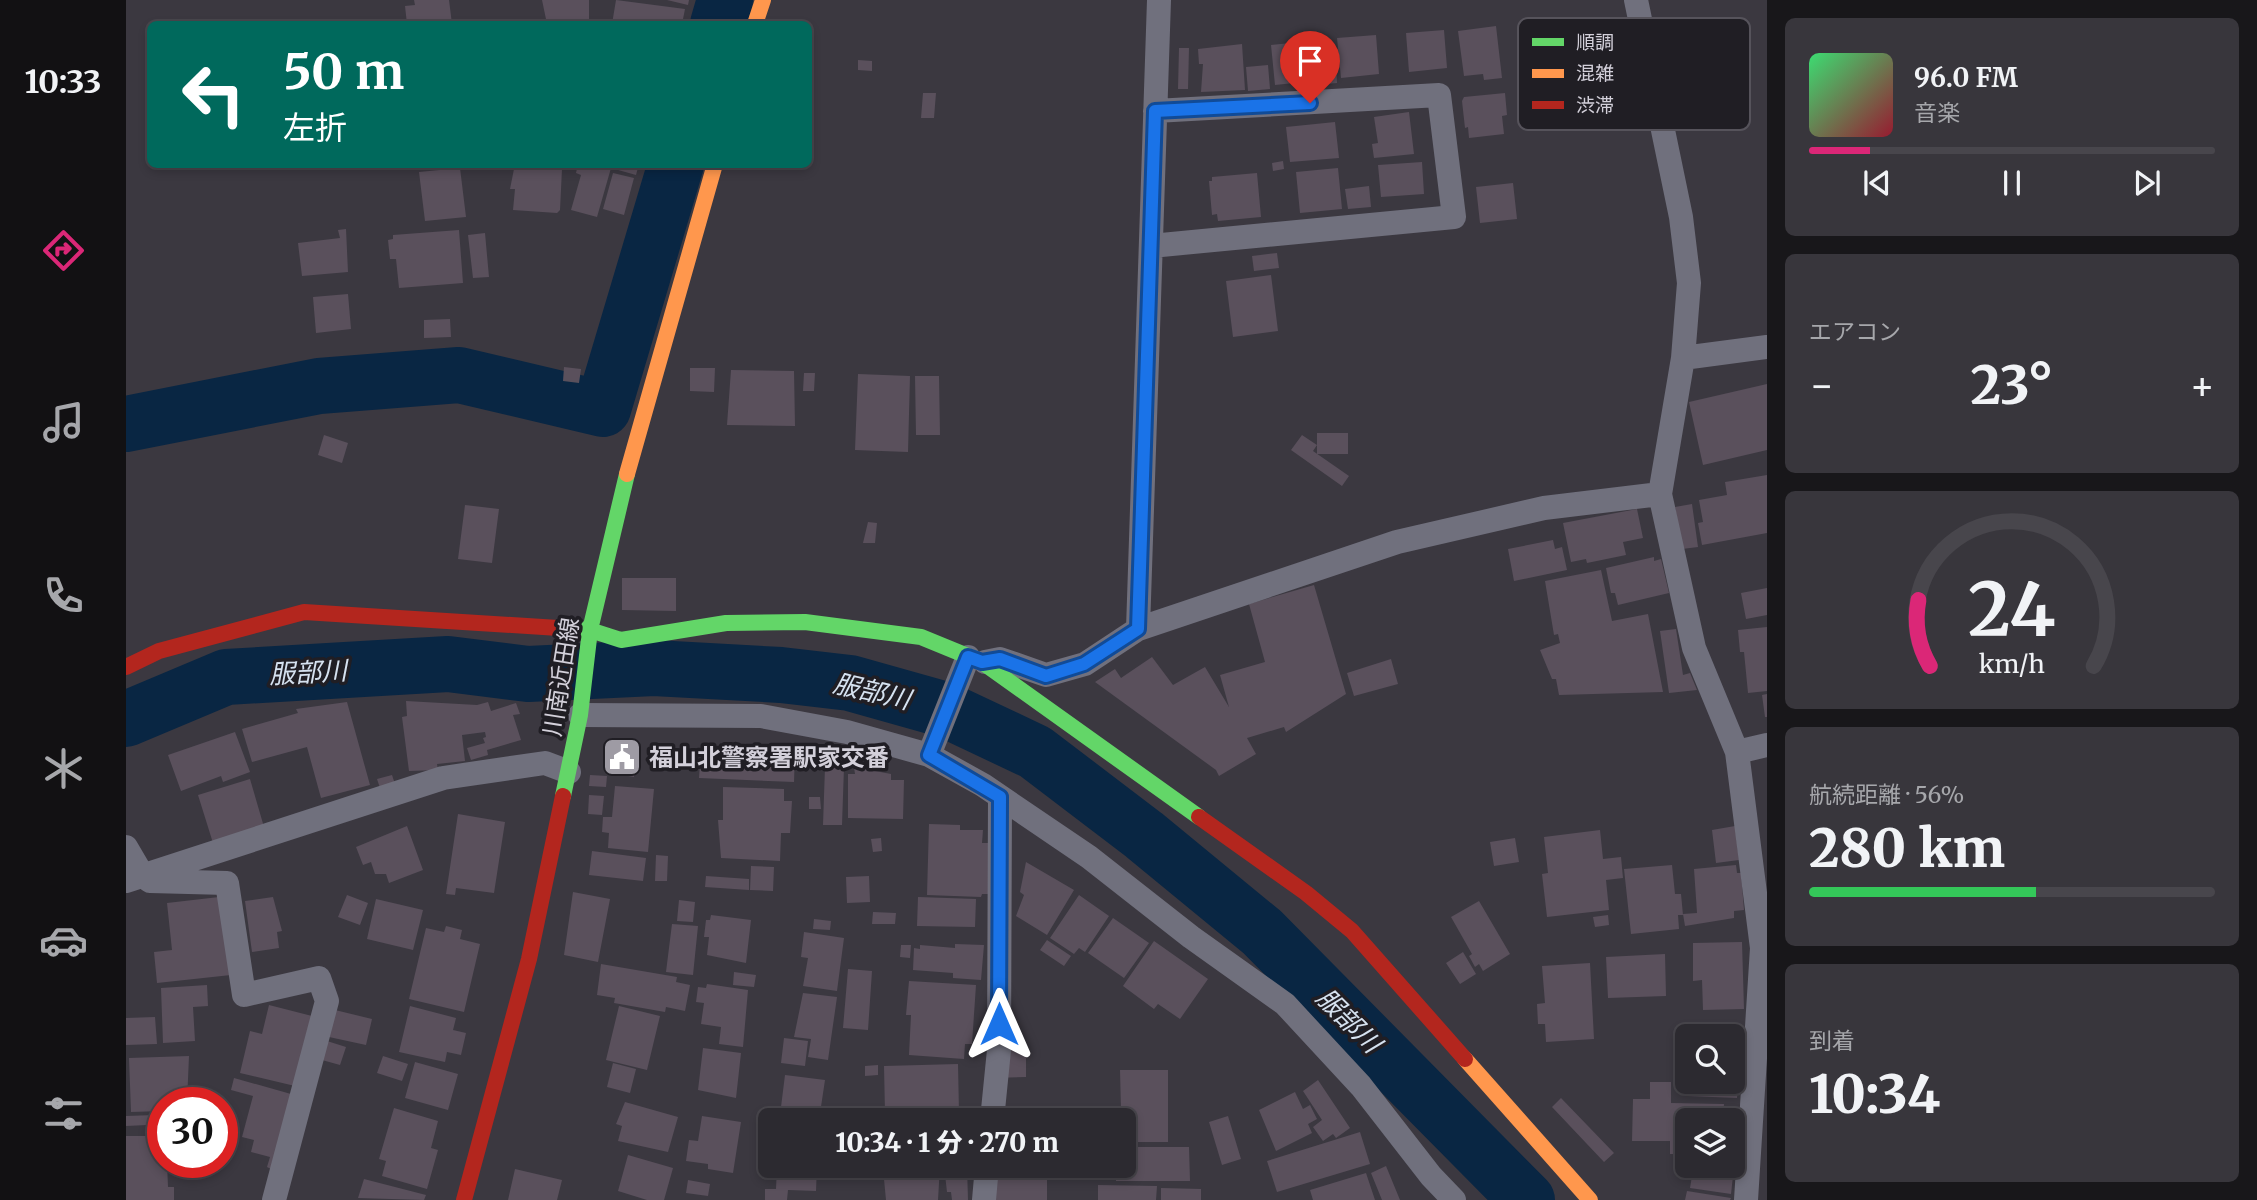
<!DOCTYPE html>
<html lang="ja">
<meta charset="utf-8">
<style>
:root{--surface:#2c2a30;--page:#38363c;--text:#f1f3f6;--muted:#a6a7ab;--line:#48464c;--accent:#db2777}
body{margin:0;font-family:Merriweather,"Noto Sans JP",serif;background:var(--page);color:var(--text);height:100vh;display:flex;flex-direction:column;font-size:26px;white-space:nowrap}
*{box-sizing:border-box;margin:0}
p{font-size:23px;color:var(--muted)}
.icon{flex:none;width:38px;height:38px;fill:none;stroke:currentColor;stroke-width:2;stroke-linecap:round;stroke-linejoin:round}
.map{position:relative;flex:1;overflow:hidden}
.drawer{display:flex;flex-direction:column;gap:18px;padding:18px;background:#18171a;width:490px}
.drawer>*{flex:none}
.hud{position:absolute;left:21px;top:21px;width:665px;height:147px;border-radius:10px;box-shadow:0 4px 10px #0003,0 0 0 2px var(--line);background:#00695c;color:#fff;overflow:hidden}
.buttons{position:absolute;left:1549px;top:1024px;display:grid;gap:14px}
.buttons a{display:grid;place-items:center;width:70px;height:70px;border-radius:10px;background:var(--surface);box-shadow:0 4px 10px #0003,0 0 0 2px var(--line);font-size:35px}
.speed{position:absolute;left:21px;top:1087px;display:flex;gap:14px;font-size:35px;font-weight:700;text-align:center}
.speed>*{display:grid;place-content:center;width:91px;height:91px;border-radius:50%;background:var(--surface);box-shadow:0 4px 10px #0003,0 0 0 2px var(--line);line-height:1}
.speed .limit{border:10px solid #d22;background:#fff;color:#111}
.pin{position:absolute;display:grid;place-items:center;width:60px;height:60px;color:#fff;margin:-72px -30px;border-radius:50% 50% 50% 0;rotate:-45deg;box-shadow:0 0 7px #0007}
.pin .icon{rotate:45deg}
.me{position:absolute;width:77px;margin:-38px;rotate:0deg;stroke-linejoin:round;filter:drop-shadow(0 0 5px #0008)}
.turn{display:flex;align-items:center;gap:24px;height:147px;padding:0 21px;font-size:32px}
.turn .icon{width:91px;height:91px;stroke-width:2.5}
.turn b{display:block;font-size:49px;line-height:60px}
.big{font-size:52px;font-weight:800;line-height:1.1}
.drawer .widget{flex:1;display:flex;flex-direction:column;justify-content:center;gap:10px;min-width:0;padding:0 24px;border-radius:10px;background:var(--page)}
.drawer .dial{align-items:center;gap:0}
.dial svg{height:182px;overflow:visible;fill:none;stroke:var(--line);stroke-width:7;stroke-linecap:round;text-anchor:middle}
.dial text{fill:var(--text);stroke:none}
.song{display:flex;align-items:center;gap:21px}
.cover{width:84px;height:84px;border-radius:10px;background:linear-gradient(135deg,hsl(140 70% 55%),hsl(350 70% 35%))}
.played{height:7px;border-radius:4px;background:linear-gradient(90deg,var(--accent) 15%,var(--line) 15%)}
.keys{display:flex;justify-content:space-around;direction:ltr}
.heat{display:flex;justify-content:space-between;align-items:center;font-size:38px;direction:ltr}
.charge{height:10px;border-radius:5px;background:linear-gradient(90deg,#34c759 56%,var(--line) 0)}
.trip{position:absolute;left:632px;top:1108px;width:378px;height:70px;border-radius:10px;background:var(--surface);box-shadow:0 4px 10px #0003,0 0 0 2px var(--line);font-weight:800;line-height:70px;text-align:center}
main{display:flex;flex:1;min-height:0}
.tabs{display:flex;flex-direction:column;width:126px;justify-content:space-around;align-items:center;background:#121113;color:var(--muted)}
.tabs .icon{width:49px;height:49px}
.tabs .active{color:var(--accent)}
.tabs b{font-size:32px;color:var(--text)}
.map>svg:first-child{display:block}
</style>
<main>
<nav class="tabs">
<b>10:33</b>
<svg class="icon active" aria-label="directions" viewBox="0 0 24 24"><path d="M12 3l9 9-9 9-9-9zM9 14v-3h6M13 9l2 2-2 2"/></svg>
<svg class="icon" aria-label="music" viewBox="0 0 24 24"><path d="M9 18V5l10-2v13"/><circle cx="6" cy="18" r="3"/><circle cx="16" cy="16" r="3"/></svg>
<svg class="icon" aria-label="phone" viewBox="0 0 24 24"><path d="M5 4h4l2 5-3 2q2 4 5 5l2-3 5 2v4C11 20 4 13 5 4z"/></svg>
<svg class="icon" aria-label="climate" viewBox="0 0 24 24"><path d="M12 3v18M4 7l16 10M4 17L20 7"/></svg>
<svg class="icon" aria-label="car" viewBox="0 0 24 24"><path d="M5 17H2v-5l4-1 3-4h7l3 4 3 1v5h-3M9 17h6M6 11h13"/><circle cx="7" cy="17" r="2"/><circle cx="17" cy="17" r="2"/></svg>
<svg class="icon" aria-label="filters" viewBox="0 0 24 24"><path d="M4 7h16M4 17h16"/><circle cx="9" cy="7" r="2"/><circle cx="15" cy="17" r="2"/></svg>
</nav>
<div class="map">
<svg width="1641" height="1200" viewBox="0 0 1641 1200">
<rect width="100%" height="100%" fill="#3b3840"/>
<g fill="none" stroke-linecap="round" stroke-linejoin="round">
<path stroke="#092643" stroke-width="56" d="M592,24L599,0
M0,424L193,386L333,375L477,409L550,164
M0,719L100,677L322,664L402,674L528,668L655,675L724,683L820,710L909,752L1018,835L1136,932L1401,1200"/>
</g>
<path fill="#5a505c" d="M288,0H323L326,24H281L279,6L289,5Z
M416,0H463V24H421Z
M490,0L559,9L556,24H486Z
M541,0H563L562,5Z
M1370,26L1376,78L1358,80L1357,74L1338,76L1332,31Z
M1318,30L1321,68L1283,72L1280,33Z
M1250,35L1253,74L1215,78L1211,38Z
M1184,41L1187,81L1149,85L1145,45Z
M1116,44L1119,90L1075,92L1077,64H1073L1072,49Z
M1053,48H1063L1062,89H1052Z
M732,60L746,61V71L732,70Z
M1210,61L1211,83L1190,85L1188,63Z
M1142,65L1144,89L1122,91L1120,67Z
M797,93H810L808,118H795Z
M1379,93L1381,115L1376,116L1378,134L1343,138L1342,127L1339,128L1336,101L1338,97Z
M1283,112L1288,154L1248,158L1246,144L1252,143L1248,117Z
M1209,122L1213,158L1164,162L1160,127Z
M1157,161L1158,169L1147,171L1146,163Z
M1296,162L1298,194L1255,197L1252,165Z
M389,164H441V169H436L434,210L431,213L387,210L389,189H384Z
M452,164H513L510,175L485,168L471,217L445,210L455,175L450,173Z
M334,168L340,217L299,221L293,172Z
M1212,168L1216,209L1174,213L1170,172Z
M487,173L508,178L498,215L477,209Z
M1131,173L1135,217L1092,221L1091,214L1086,215L1083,181H1086V177Z
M1387,183L1391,219L1354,223L1350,187Z
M1243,186L1245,207L1222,209L1219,189Z
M220,229L222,272L176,276L172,243L214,238L212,230Z
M333,230L337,283L273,288L270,259H264L262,240L267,239V235Z
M359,233L363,277L347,278L342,235Z
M1151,253L1153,268L1128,271L1126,256Z
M1145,275L1152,331L1107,337L1100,281Z
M222,294L225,329L190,333L187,297Z
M324,319L325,337L298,338V320Z
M438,367L455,369L453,383L437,381Z
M564,368H589L588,392L564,391Z
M605,370L668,371L669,426L601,425Z
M678,373H689L688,391H677Z
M732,374L784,376L782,452L729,450Z
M789,376H813L814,435H790Z
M1641,384V450L1577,465L1563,402Z
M1191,433H1222V454H1191Z
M198,435L222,443L216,463L192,455Z
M1176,435L1191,445L1187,451L1223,476L1216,486L1165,450Z
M1641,475V533L1576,545L1572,523L1577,522L1573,500L1601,495L1599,482Z
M1566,504L1572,547L1556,549L1549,507Z
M339,505L373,509L366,563L332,559Z
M1511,509L1517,538L1497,542L1500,555L1461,563L1460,559L1445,562L1437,523Z
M742,522L751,523L749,543H737Z
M1427,540L1429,549L1436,547L1441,570L1388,581L1382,549Z
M1528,557V561L1535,559L1543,593L1492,605L1489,593H1485L1480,568Z
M1475,570L1486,621L1522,614L1537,692L1433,695L1430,679H1426L1414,650L1434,643L1432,634L1428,635L1419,581Z
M496,578H550V611L496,610Z
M1188,585L1220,694L1160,732L1158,727L1121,738L1130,754L1093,776L1090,770L969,682L989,669L995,678L1026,657L1047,685L1079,667L1103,707L1094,675L1139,662L1123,604Z
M1641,588V615L1620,619L1615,593Z
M1641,627V691L1622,693L1618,652H1614L1612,630Z
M1550,629L1557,675L1564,673L1571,690L1543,693L1534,631Z
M1265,659L1272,684L1228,696L1221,673Z
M1641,694V717H1639L1636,695Z
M280,701L351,705L362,702L365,711L390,703L394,714L387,715L395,740L361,750L362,755L345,760L341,748L359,743L357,738L360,737L359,732L336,735L339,761L311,764L312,770L283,771L276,717L281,716Z
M221,702L244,785L195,798L181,747L126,762L116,729L172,713L170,709Z
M109,732L124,772L97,782L95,776L55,791L42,755Z
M485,738L513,742L508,777L479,772Z
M575,749L669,753L668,782L573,778Z
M699,767H718L716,825H697Z
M728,767L765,774V780H778L777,819L722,818V774H729Z
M266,775L269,784L254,788L251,779Z
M464,775L481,776L480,787L463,786Z
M124,779L138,827L87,843L72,795Z
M489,786L528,789L522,852L482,848L483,833L476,832L477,817H486Z
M597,787L658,789V801H666L664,833H655L654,861L595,858L592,820H597Z
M463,795L478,796L476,815L462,814Z
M683,797H694L695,809H683Z
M332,814L379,822L368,893L330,888L329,895L320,894Z
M803,824L834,825V830H857L856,843H870L869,894H856L855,897L801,895Z
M281,826L297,870L263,883L260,874H249L245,862L237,865L230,847Z
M1609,826L1613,860L1590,863L1586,830Z
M1474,830L1477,859L1495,857L1497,878L1480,880L1483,910L1421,917L1416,874L1422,873L1418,837Z
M755,838L756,851L747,852L745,839Z
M1389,838L1393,862L1368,866L1364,842Z
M466,851L520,858L517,881L463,875Z
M530,855L542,856L541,881H529Z
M900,862L948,890L921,935L890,916L898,895L894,892Z
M1546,865L1549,894H1555L1557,915H1552L1553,929L1505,934L1498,869Z
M1610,865L1611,873H1615L1618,910L1608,911V918L1559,926L1557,914L1571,913L1568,869Z
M625,866L648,867L647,891L624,890Z
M580,876L623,879V890L579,887Z
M743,876L744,902L721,903L720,877Z
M447,892L484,899L472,962L438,955Z
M221,895L242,903L234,925L212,917Z
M953,895L983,916L959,952L953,948L948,954L924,938Z
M93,897L105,975L31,983L28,952L46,950L41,903Z
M147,897L156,931L151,932L153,948L126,952L119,901Z
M792,897L850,899L849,927L791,926Z
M250,899L297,910L287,950L241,939Z
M553,900L569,902L567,922L551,921Z
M1353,901L1384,954L1357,971L1353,964L1349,967L1343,956L1346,954L1325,917Z
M747,912L770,913L769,924H746Z
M585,915L625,920L620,963L581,955L583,937H578L580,920H584Z
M1482,915L1483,925L1469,927L1467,917Z
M987,918L1023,943L998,978L962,953Z
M688,919L705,921L704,930L687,929Z
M546,924L572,926L567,975L540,972Z
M320,926L336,930L334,939L354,944L338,1012L283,999L300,928L318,932Z
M678,932L718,938L711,991L677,986L682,958L675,957Z
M921,940L945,956L938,966L914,950Z
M1028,941L1082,979L1054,1019L1032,1004L1028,1009L997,986Z
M1616,942L1618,1009L1577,1010L1576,980L1567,981V943Z
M829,944L858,945L855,980L827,978V973L787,970L788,948L794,949V945L829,948Z
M775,945H785L784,958L774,957Z
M1337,952L1350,974L1334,984L1320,963Z
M1539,954L1540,996L1482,998L1480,957Z
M1464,963L1468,1039L1420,1042L1419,1024H1412L1411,1004L1419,1003L1416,966Z
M475,964L551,977L550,982L564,985L559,1011L540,1007L539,1012L488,1003L489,998L471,995Z
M722,969L746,971L742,1030L717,1028Z
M608,972L630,975L628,987L607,985Z
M783,981L850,985L846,1044H839L838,1059L783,1055L785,1015H780Z
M581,984L622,990L617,1047L593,1044L595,1027L575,1024L578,1003L570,1002L572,987L580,988Z
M81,985L82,1006L67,1007L69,1041L37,1043L35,988Z
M677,993L711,997L702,1060L682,1057L685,1039L668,1037Z
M143,1005L186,1016L169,1086L114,1073L124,1031L136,1034Z
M284,1006L330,1018L327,1030L340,1033L335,1055L321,1052L319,1062L273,1052Z
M493,1006L534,1016L521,1070L480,1060Z
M209,1010L246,1019L240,1045L203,1037Z
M29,1017L31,1044L0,1045V1018Z
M1606,1036H1616L1611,1098L1561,1096L1562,1082H1606Z
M658,1038L682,1041L679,1066L655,1063Z
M201,1041L220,1047L214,1065L196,1060Z
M1558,1044H1561V1080H1557Z
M577,1048L615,1053L610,1098L572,1090Z
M900,1048V1077L866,1078V1058L886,1049Z
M63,1056L61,1102H37V1111L5,1112L3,1058Z
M257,1056L282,1064L276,1081L251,1073Z
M289,1062L332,1074L322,1110L279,1098Z
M487,1063L510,1069L504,1093L481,1087Z
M832,1064L833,1113H810L811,1118H786L785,1113H759L758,1066Z
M752,1065V1075L739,1076V1066Z
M994,1070H1042V1142H998V1120H988L989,1112L995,1111Z
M659,1075L699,1080L693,1120L654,1115Z
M108,1078L165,1094L145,1169L141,1167L144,1157L125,1152L128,1140L116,1137L127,1096L105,1090Z
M1192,1080L1224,1128L1210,1138L1207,1134L1197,1141L1187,1127L1196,1120L1177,1091Z
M1524,1082H1545V1103L1598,1104L1597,1120H1561V1154H1544V1141H1506L1507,1099H1524Z
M1169,1092L1177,1109L1184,1105L1191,1119L1182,1124L1186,1133L1150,1151L1133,1110Z
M1435,1098L1488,1153L1478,1162L1426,1107Z
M499,1102L552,1117L542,1152L492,1141L496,1126L490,1124Z
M268,1108L312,1121L305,1148L312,1150L301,1189L256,1176L260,1161L253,1159Z
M1601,1114L1613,1115L1609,1159H1606V1120H1601Z
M29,1115V1121H21V1125L0,1126V1116Z
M576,1116L615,1122L607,1173L582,1169V1164L560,1161L563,1140L572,1141Z
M1102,1116L1115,1159L1096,1165L1083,1122Z
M1234,1132L1244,1164L1151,1192L1141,1161Z
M0,1136H37V1162H41L42,1187H48V1200H0Z
M998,1147H1063L1064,1181H990V1166H998Z
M502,1155L547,1168L538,1200H521L492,1191Z
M651,1166H691L690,1191L662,1190L661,1200H639V1189H650Z
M814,1166L812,1200H760L757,1169Z
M818,1166H841L842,1200H826L825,1192H821Z
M1260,1166L1274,1200H1256L1245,1173Z
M866,1168H921V1200H866Z
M389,1169L436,1180L431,1200H382Z
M1567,1170L1607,1176L1605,1194L1564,1188Z
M1240,1173L1249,1200H1187L1184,1190Z
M238,1179L300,1195L298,1200L232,1198Z
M562,1180L584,1184L582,1196L560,1193Z
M972,1185L1031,1186L1030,1200H972Z
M1035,1188L1075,1189V1200H1035Z
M1561,1191L1605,1198L1604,1200H1559Z"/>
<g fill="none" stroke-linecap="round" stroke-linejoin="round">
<path stroke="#70707d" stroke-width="24" d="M1510,0L1555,217L1563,283L1557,358L1534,494L1568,648L1611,752L1636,948L1620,1200
M1025,246L1328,217L1313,95L1029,111
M1557,358L1641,347
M1012,629L1033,0
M859,662L874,659L920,675L959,664L1012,629L1271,542L1418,508L1534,494
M454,715L635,716L721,732L803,755L857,785L963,857L1065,937L1159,1004L1235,1086L1305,1176L1328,1200
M1611,752L1641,745
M803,755L842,657
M0,847L17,876L24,881L101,883L118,995L193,978L201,1001L148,1200
M0,881L317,778L419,763L443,772
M866,1120L873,1050L874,797
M858,1200L861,1166"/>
<path stroke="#63d668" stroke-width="16" d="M448,629L464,630L495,640L600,623L679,622L795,637L856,662L1073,817
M437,796L454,715L464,630L501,474"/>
<path stroke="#ff974d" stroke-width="16" d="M629,24L637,0
M501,474L589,164
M1339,1059L1464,1200"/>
<path stroke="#b3261e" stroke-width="16" d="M0,667L33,651L178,612L448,629
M1073,817L1180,893L1226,931L1339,1059
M338,1200L403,959L437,796"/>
</g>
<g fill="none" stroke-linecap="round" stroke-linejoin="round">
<defs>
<path id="route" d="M873,1024L874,797L803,755L842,657L856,662L874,659L920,676L958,664L1012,629L1029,111L1184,103"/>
</defs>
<use href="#route" stroke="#114b97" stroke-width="18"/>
<use href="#route" stroke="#1a73e8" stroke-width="12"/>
</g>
<defs>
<symbol id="civic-square" viewBox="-11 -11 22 22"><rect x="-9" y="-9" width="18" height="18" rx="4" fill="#9e9ba4" stroke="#201e24"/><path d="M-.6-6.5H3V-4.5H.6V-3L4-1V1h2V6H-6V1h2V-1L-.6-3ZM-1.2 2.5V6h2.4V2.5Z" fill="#fff"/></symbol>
</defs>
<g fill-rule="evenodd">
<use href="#civic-square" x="474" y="735" width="44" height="44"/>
</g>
<g text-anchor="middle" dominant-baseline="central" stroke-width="7" stroke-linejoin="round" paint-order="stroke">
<g font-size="24" fill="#d3d0da" stroke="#201e24">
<text transform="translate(435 677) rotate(-81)">川南近田線</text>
</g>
<g font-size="24" font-weight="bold" fill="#d3d0da" stroke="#201e24" text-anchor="start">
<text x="523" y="757">福山北警察署駅家交番</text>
</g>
<g font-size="26" font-style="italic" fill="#d6e2f0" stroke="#201e24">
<text transform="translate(182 672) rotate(-3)">服部川</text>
<text transform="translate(746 691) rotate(13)">服部川</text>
<text transform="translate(1223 1020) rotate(45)">服部川</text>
</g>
</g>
<rect x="1392" y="18" width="232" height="112" rx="10" fill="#201e24" stroke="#56535b" stroke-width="2"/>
<rect x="1406" y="38" width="32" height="8" fill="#63d668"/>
<rect x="1406" y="69" width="32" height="9" fill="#ff974d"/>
<rect x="1406" y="101" width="32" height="8" fill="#b3261e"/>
<g font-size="19" fill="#d3d0da">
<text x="1450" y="49">順調</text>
<text x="1450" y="80">混雑</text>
<text x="1450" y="112">渋滞</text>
</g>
</svg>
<div class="buttons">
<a><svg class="icon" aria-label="search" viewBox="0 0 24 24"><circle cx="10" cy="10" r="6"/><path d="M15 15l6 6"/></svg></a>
<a><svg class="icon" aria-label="layers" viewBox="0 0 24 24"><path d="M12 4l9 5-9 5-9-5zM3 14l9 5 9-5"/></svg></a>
</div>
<div class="speed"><div class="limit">30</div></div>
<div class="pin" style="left:1184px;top:103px;background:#d93025"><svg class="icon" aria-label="arrive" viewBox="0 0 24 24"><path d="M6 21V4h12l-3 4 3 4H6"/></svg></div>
<svg class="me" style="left:873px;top:1024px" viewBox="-20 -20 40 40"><path d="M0-17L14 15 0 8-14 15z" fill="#1a73e8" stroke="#fff" stroke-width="4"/></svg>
<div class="trip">10:34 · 1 分 · 270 m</div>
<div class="hud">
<div class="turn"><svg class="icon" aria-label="left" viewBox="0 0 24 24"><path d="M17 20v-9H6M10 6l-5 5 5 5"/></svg><div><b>50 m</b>左折</div></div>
</div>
</div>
<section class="drawer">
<div class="widget">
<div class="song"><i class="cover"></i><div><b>96.0 FM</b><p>音楽</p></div></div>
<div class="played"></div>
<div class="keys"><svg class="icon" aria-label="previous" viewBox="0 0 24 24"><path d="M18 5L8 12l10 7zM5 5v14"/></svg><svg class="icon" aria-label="pause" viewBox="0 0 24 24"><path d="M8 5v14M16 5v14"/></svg><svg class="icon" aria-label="next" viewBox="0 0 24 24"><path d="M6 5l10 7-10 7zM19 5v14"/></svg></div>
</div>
<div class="widget"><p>エアコン</p>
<div class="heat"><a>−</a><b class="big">23°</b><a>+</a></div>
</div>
<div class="widget dial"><svg viewBox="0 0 100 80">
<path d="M14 69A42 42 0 1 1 86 69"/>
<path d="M14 69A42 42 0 0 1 9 40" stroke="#db2777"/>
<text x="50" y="56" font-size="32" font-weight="700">24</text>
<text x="50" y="72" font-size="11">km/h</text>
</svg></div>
<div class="widget"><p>航続距離 · 56%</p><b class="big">280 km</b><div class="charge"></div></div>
<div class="widget"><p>到着</p><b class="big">10:34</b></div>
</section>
</main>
